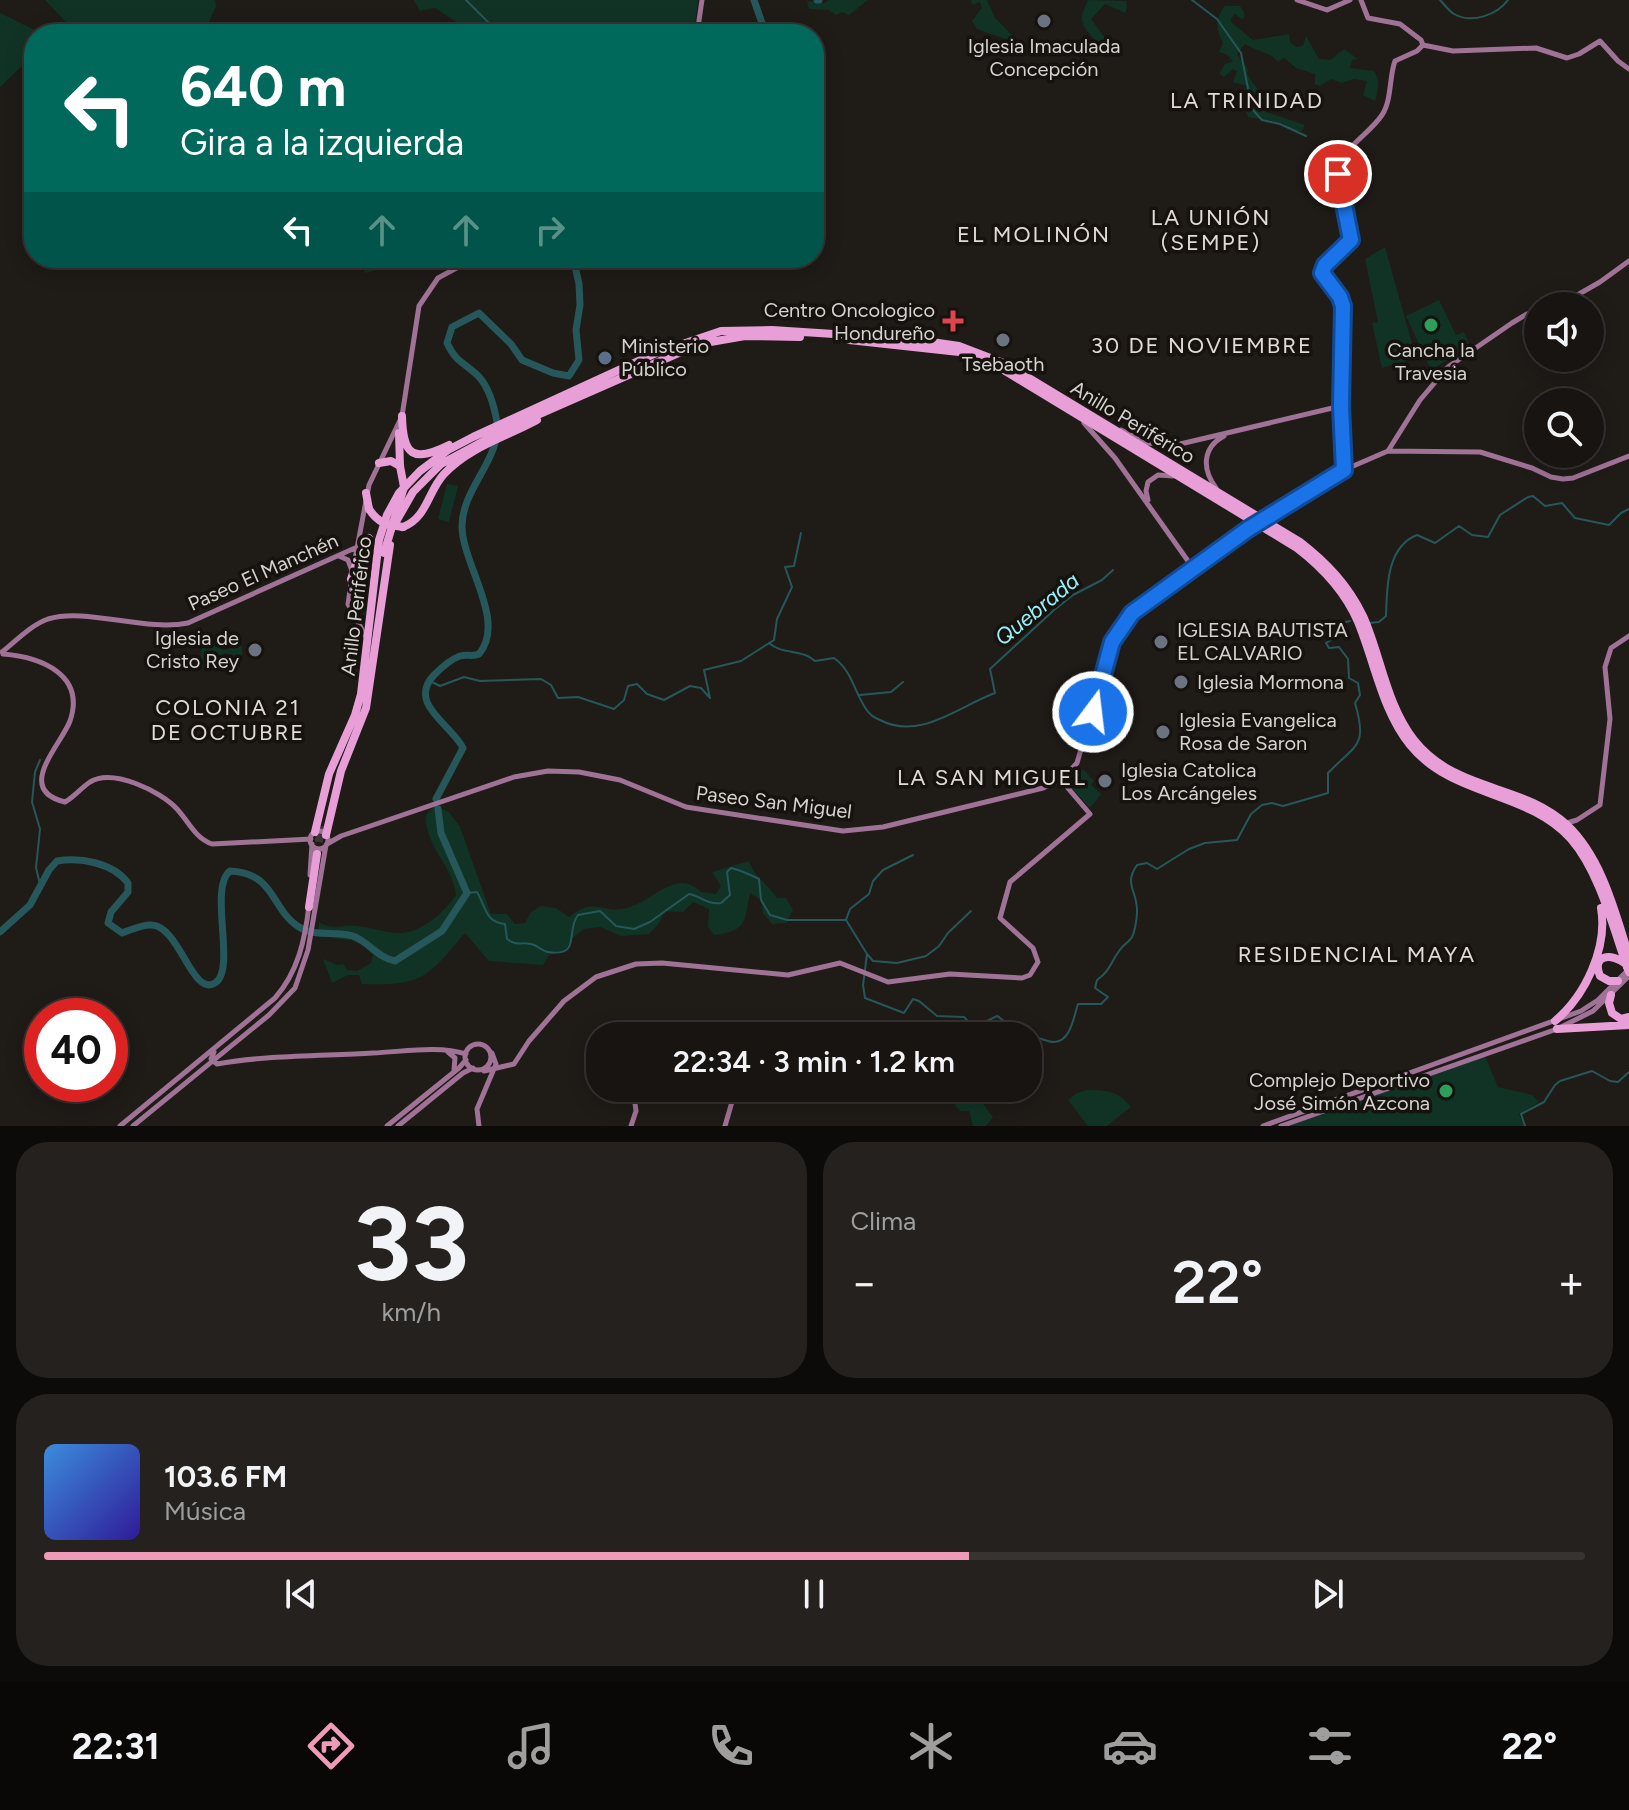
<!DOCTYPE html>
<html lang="es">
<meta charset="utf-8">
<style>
:root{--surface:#171411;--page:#24211f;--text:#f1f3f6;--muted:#9e9e9f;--line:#363331;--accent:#ef9ab8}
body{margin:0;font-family:Figtree,sans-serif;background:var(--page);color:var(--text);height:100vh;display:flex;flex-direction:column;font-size:30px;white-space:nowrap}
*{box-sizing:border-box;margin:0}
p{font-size:26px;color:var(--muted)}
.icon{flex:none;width:44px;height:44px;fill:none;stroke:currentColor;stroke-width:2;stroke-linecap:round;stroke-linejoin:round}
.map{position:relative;height:1126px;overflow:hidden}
.details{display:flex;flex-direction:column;gap:16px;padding:16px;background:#0d0b09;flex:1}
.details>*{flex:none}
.top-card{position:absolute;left:24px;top:24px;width:800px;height:244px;border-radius:32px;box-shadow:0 4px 20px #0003,0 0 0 2px var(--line);background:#00695c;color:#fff;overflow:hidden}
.controls{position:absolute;left:1524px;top:292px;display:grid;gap:16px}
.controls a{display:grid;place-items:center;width:80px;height:80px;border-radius:50%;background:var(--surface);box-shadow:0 4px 20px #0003,0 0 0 2px var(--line);font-size:40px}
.speed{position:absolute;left:24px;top:998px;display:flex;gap:16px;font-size:40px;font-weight:700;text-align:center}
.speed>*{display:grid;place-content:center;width:104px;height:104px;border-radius:50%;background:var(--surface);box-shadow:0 4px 20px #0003,0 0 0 2px var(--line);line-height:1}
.speed .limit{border:12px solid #d22;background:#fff;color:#111}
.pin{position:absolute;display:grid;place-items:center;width:68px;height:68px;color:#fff;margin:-34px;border:4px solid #fff;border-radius:50%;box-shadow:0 2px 8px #0007}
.me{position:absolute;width:88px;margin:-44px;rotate:15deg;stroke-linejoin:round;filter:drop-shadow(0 0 6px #0008)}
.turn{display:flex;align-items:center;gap:28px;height:168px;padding:0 24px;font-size:36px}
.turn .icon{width:104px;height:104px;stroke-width:2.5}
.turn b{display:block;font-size:56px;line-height:68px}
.lanes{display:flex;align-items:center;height:76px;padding:0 24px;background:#0003;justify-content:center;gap:40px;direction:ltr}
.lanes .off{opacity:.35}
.big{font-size:60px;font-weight:600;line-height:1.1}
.details .widget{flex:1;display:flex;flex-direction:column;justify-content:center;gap:12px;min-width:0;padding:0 28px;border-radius:32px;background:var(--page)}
.details .dial{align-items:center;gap:0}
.dial b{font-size:104px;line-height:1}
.song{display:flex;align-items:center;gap:24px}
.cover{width:96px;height:96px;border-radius:12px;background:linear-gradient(135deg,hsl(210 70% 55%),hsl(250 70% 35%))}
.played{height:8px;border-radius:4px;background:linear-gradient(90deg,var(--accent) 60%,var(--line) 60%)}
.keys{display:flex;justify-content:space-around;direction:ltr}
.heat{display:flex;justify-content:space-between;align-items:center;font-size:44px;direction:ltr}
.details .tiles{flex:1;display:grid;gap:16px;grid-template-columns:1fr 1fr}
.widget:last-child{grid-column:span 2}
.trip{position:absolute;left:586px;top:1022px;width:456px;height:80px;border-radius:32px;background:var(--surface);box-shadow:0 4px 20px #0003,0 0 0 2px var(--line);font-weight:600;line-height:80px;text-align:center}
.tabs{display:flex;height:128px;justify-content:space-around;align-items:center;background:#090807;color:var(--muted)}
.tabs .icon{width:56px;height:56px}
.tabs .on{color:var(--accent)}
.tabs b{font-size:36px;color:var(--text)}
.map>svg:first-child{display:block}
</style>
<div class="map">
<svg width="1629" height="1126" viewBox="0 0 1629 1126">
<rect width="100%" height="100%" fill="#1f1b17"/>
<path fill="#113325" d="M45,0H215L216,6L204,34H77Z
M414,0H698L694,34H468V30L435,8L420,11Z
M829,0H868L849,15L842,12L836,15L829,10L809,9L807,1L825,3Z
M971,0H987L995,18L1016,39L1011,41L977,29L972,21L982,8L980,2L972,5Z
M1088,0L1126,1L1127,7L1125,13L1105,4L1091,19L1111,46L1109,50C1100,46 1083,30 1082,20C1081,13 1086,6 1088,0Z
M1225,6H1240L1245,14L1243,20L1235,14L1231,19V22L1253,40L1289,34L1290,42L1296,47L1303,46L1306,36L1319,59L1330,60L1344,49L1358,59L1352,60L1350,68L1374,71C1381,82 1378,89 1375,101L1363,95L1367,81L1354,79L1342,83L1331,79L1320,86L1315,84V74L1296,68L1284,58L1278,62C1271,52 1255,51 1245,44L1237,54L1248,70L1247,73C1252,85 1261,91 1268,101L1266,112L1305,125L1302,131H1294L1282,123L1248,117L1242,100L1248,94L1245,92L1247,86L1233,82L1237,71L1233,69L1224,77L1219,74L1225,64L1233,61L1226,54L1219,52L1223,43C1216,31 1215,17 1225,6Z
M0,13L43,34H34V72L22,66L0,87Z
M1385,247L1416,358L1382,368L1372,323L1378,322L1365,259Z
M360,258H418L365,273Z
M1439,300L1456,335L1464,332L1470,346L1431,370L1406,316Z
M447,484L458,486L449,522L438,519Z
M203,642L224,650L242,646V660L225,653L204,669L199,665Z
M1083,769L1094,781L1091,785L1101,794L1090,808L1069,785Z
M434,806L449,812L460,827L491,914H507L515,924L525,923L531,912L541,906L556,908L569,917C594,897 599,912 622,909C650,906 674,866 701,892L716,894L721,886L712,872L749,861C754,877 768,884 777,898H786L793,910L786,923L772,924L763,913L761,900L750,893C744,922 748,931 714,935L708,927L709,909L693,902L683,912L664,911L660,922L649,934L621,936L600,927L584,929L571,939L566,950L549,955L543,965L489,961L465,933C427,978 423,986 362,984L359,975H348L332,983L323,959L337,965L343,964L347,970L357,971L371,963L373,955C352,931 337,945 318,932L319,922C330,930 343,925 356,926C371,927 385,933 400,933C421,933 445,912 456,895C452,863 425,848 426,815Z
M1485,1056L1498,1087L1532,1095L1539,1102L1519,1114L1524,1126H1287Z
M985,1088H996L997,1092L983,1104L993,1117L986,1126H973L969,1111H961L955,1106L956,1102Z
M1087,1090C1106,1090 1119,1091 1131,1107L1107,1126H1088L1068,1100L1077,1093Z"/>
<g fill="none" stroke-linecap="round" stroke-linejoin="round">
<path stroke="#26575b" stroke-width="2" d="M466,0L500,34
M1192,0L1217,19L1241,53L1252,109L1262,120L1280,124L1306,136
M1440,0C1444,4 1449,11 1454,14C1472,24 1497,15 1508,0
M1369,623L1379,622L1386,616C1387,589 1386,547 1417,535L1435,543L1459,526L1472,535L1488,537L1500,515L1528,497L1533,496L1545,506L1562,503L1575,518L1609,525L1621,513L1629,509
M769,643C782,655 803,649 815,661L834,658C852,671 854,691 866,709C870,715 873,717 880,720C920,741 959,706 995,693L990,669L1054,610L1073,595L1102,580L1113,570
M430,681L440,686L464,677L480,681L541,679L551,685L558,698L578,697L614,709L624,700L628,686L637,684L647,694L664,700L690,686L701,688L710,698L704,670L741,661L774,640L777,619L792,587L785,567L794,566L801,533
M860,695L891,692L903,682
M40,760L35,772L32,802L40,829L36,868L41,888
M467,893L477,892C486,907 485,922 505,924L507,939C516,946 520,942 531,944C538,945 541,951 548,952C582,957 565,932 578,915L600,911L616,926L634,929L650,922L689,894C701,896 707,905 721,903L730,895L727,872L731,868C739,870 751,875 759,879L761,900L770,915L787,920H846L867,954L863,985L865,998L904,1013L913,999L919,1001L937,1016L964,1017L974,1027L997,1016C1008,1022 1010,1030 1020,1036
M846,920L850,909L869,894L873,881L883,870L913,855
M868,955L873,961L897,963L926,956L939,946L948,933L971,911
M1028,1037C1039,1036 1046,1042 1054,1042C1071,1042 1074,1015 1078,1004H1101L1108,997L1095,988L1097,980C1110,971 1111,962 1119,951C1123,945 1129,942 1132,937C1135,931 1137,918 1137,912C1138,891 1123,885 1137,865L1147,863L1157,869L1189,849L1205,843L1237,840L1251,814L1262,805L1272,803L1283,806L1328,793V773C1356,744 1368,747 1355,703L1360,695L1358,683L1349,678L1348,659L1339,647L1329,648L1326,643L1336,637L1342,623L1350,621
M1525,1126L1521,1114L1544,1102L1555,1085L1560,1081L1592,1071L1610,1081L1618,1082L1629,1072"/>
<path stroke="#26575b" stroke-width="7" d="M817,0H819
M753,34L762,23L754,0
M436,799L463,748C451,724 407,704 434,675C441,668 451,659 460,656C467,654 472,657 479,654C507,621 462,564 462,526C462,487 505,456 496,417C493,402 487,383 475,373C461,361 455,360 447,343L452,327L479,313L511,344L522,360L553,373L569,376L579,360L576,330L580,305L579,284L575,266L578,258
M0,932L30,905L49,870L57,861C81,857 113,863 128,883V892L111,912L108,923L122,933C131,930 142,924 152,925C180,927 192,997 215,983C237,970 208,888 230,871C276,873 271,910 299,927C316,938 334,930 353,936C369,942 378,958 395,961L442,931L467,893L441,833L438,809"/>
<path stroke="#3a3633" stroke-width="8" stroke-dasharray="8 4" stroke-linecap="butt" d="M317,854L321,826"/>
<path stroke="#a07296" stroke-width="5" d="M1297,0L1327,10L1350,0
M1361,0L1368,18L1400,24L1421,40L1423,45L1453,51L1536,48L1567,58L1579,54L1600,41L1618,61L1629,69
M697,34L702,0
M1558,306L1600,282L1629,261
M1084,423L1115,458L1193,568
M1121,430L1147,443L1176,445L1341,406
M1388,451L1480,452L1532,468L1551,477L1563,479L1573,478L1629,456
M1344,470L1341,406L1343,306L1340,297L1322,273L1325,265L1351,240L1338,174C1341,147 1368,136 1382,115C1392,100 1389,77 1395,61L1417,51L1423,45
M1216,488C1202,469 1202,448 1224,436
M1148,500L1146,491L1148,482L1158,475L1173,476
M1275,512L1344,470L1388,451L1420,400L1448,367L1512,323L1527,314L1538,312
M339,556L348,560L352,571
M355,559L369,485L402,416L419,306L438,278L475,258
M352,577L348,604L366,637
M2,652C16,641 31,625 48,619C86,607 145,632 188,623L355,548
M3,654C40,657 86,674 70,721C61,745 14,790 65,802C74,797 81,788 90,782C113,768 160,791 177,809C189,822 195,838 212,844L311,839
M1567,823L1577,820L1600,805L1610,719L1605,667L1611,648L1629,636
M310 840a9 9 0 1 1 18 0a9 9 0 1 1-18 0Z
M327,844L341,836L514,777L548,771L579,772L620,780L686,807L843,831L883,827L1043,788L1061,780L1077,763L1112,642L1125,621L1141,606L1248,529
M310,875L312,844
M716,1036L726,1033L734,1036
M465 1057a13 13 0 1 1 26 0a13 13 0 1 1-26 0Z
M214,1052L211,1059L217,1064C268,1055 321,1056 373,1053C402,1052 438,1045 466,1054
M448,1052L455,1058L454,1070
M484,1071L514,1064L529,1041L564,1001L596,977L636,964L662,963L788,975L840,963L888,982L950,974L1022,978L1030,975L1038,962L1033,948L1000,918L1010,882L1090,814L1061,780
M120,1126L275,998C298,972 305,940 309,905
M133,1126L269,1015L295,988L308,950L326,845
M387,1126L459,1068L466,1060
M398,1126L463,1073L473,1068
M479,1126L477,1109L496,1064L492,1053
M631,1126L636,1111L633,1088
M725,1126L736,1088
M1263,1126L1581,1011L1598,1000L1629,969
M1281,1126L1557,1029L1593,1011L1629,976"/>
<path stroke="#e89fd8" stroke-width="8" d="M849,340L959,352L1002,369L1297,548C1323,568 1345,591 1358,622C1375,663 1382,710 1410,745C1453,798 1527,790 1571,839C1599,871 1613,927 1627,967
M402,416C403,456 413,463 449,445
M399,433L400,466
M379,463L391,461L400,466
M366,493L369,509
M397,520L413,492L441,464L510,427L699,344L745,336L800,337
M403,527C427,518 428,491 444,474C469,447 506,437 537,420
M351,579L361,550L369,538
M315,832L329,774L355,715L361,694L379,540L387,515L399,493L420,471L448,450L473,437L656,353L721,331L772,330L911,339L959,346L1006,364L1300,542C1327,563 1348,585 1363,616C1381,656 1386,704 1414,740C1456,793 1522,783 1567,825C1602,858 1615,912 1629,956
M326,835L341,771L366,708L390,545
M309,907L317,854
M1618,981H1609L1600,976C1591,954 1612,953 1626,964
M1611,995L1609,1003L1612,1013L1621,1019L1629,1017
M1555,1021C1585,996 1608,948 1601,908
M1557,1029L1629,1025"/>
<path stroke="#a07296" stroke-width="5" d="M1248,529L1275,512"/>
<path stroke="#e89fd8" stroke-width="8" d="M369,509C378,523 387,525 403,527
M384,553L404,487L400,466
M1627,967L1629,972"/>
</g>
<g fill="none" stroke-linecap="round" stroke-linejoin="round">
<defs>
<path id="route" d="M1093,712L1112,642L1132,613L1248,529L1344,470L1341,406L1343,306L1340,297L1322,273L1325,265L1351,240L1338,174"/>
</defs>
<use href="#route" stroke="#114b97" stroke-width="20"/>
<use href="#route" stroke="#1a73e8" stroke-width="14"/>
</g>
<g fill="#6b7280" stroke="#16120e" stroke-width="3">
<circle cx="1044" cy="21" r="8"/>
<circle cx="1003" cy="340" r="8"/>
<circle cx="1161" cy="642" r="8"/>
<circle cx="255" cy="650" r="8"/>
<circle cx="1181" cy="682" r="8"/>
<circle cx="1163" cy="732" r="8"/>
<circle cx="1105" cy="781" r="8"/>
</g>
<path fill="#e0444e" stroke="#16120e" stroke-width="3" d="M949 309h8v8h8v8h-8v8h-8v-8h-8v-8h8z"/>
<g fill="#2e9e5b" stroke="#16120e" stroke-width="3">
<circle cx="1431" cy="325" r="8"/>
<circle cx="1446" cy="1091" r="8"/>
</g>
<circle fill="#5c6f8a" stroke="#16120e" stroke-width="3" cx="605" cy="358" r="8"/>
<g text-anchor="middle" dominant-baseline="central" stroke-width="7" stroke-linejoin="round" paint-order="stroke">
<g font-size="20" fill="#d5d2cf" stroke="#16120e" text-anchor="start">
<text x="1044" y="46" text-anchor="middle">Iglesia Imaculada<tspan x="1044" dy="23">Concepción</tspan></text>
<text x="935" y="310" text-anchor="end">Centro Oncologico<tspan x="935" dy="23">Hondureño</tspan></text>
<text x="621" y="346">Ministerio<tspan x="621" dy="23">Público</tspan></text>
<text x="1431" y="350" text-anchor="middle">Cancha la<tspan x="1431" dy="23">Travesia</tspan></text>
<text x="1003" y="364" text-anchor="middle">Tsebaoth</text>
<text x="1177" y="630">IGLESIA BAUTISTA<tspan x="1177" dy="23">EL CALVARIO</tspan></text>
<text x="239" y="638" text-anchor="end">Iglesia de<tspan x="239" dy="23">Cristo Rey</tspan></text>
<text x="1197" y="682">Iglesia Mormona</text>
<text x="1179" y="720">Iglesia Evangelica<tspan x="1179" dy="23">Rosa de Saron</tspan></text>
<text x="1121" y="770">Iglesia Catolica<tspan x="1121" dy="23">Los Arcángeles</tspan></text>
<text x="1430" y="1080" text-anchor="end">Complejo Deportivo<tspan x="1430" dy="23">José Simón Azcona</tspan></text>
</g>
<g font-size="20" fill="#d5d2cf" stroke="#16120e">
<text transform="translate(1133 422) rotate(31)">Anillo Periférico</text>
<text transform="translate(263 572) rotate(-24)">Paseo El Manchén</text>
<text transform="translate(356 606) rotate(-83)">Anillo Periférico</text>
<text transform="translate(774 802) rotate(7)">Paseo San Miguel</text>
</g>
<g font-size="22" letter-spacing="2" fill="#e0dbd5" stroke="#16120e">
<text x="1247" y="100">LA TRINIDAD</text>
<text x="1211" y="217">LA UNIÓN<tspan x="1211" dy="25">(SEMPE)</tspan></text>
<text x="1034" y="234">EL MOLINÓN</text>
<text x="1202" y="345">30 DE NOVIEMBRE</text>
<text x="228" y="707">COLONIA 21<tspan x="228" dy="25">DE OCTUBRE</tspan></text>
<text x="992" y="777">LA SAN MIGUEL</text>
<text x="1357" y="954">RESIDENCIAL MAYA</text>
</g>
<g font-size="22" font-style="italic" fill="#9bf0f8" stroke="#16120e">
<text transform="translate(1037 609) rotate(-39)">Quebrada</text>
</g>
</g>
</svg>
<div class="controls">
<a><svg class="icon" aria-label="sound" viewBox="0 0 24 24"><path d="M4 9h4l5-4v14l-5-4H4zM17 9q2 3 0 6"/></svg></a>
<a><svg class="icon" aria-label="search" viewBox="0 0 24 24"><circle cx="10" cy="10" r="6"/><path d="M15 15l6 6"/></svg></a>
</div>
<div class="speed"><div class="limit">40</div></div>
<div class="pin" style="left:1338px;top:174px;background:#d93025"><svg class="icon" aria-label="arrive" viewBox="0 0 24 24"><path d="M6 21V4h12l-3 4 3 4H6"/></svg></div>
<svg class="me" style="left:1093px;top:712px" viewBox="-20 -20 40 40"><circle r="17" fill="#1a73e8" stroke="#fff" stroke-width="3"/><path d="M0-11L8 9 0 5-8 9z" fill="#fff"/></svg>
<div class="trip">22:34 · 3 min · 1.2 km</div>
<div class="top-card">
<div class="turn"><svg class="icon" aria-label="left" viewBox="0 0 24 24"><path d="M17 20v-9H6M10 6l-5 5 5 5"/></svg><div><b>640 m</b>Gira a la izquierda</div></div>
<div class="lanes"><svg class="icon" aria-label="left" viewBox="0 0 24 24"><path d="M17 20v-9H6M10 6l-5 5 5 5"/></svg><svg class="icon off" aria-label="ahead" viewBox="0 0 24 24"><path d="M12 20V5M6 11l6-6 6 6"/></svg><svg class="icon off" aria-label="ahead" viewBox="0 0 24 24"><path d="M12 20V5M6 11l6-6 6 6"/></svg><svg class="icon off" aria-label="right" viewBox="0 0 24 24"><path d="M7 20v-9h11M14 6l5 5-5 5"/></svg></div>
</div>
</div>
<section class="details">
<div class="tiles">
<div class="widget dial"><b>33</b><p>km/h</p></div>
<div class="widget"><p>Clima</p>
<div class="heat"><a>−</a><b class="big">22°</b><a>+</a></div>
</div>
<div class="widget">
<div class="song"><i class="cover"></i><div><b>103.6 FM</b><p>Música</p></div></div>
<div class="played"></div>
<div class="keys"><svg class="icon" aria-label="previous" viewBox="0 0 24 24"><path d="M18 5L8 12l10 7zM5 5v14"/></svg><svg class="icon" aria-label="pause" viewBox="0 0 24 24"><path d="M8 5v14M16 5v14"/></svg><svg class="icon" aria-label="next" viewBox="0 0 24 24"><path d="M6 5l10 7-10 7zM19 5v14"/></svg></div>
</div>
</div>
</section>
<nav class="tabs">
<b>22:31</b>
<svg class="icon on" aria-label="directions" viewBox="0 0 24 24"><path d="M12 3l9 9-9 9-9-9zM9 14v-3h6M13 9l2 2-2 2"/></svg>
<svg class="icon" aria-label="music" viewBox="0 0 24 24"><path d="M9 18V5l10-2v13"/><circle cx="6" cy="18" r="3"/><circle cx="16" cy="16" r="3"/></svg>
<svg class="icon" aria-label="phone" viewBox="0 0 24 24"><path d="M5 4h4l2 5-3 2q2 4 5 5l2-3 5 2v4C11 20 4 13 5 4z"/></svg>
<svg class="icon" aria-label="climate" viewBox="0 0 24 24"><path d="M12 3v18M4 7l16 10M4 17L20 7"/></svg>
<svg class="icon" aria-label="car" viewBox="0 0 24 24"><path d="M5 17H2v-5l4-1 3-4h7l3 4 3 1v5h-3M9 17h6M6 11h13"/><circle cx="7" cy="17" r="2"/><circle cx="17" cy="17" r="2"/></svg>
<svg class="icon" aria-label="filters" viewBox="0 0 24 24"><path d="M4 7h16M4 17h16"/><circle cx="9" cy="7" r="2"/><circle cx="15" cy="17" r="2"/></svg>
<b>22°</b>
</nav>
